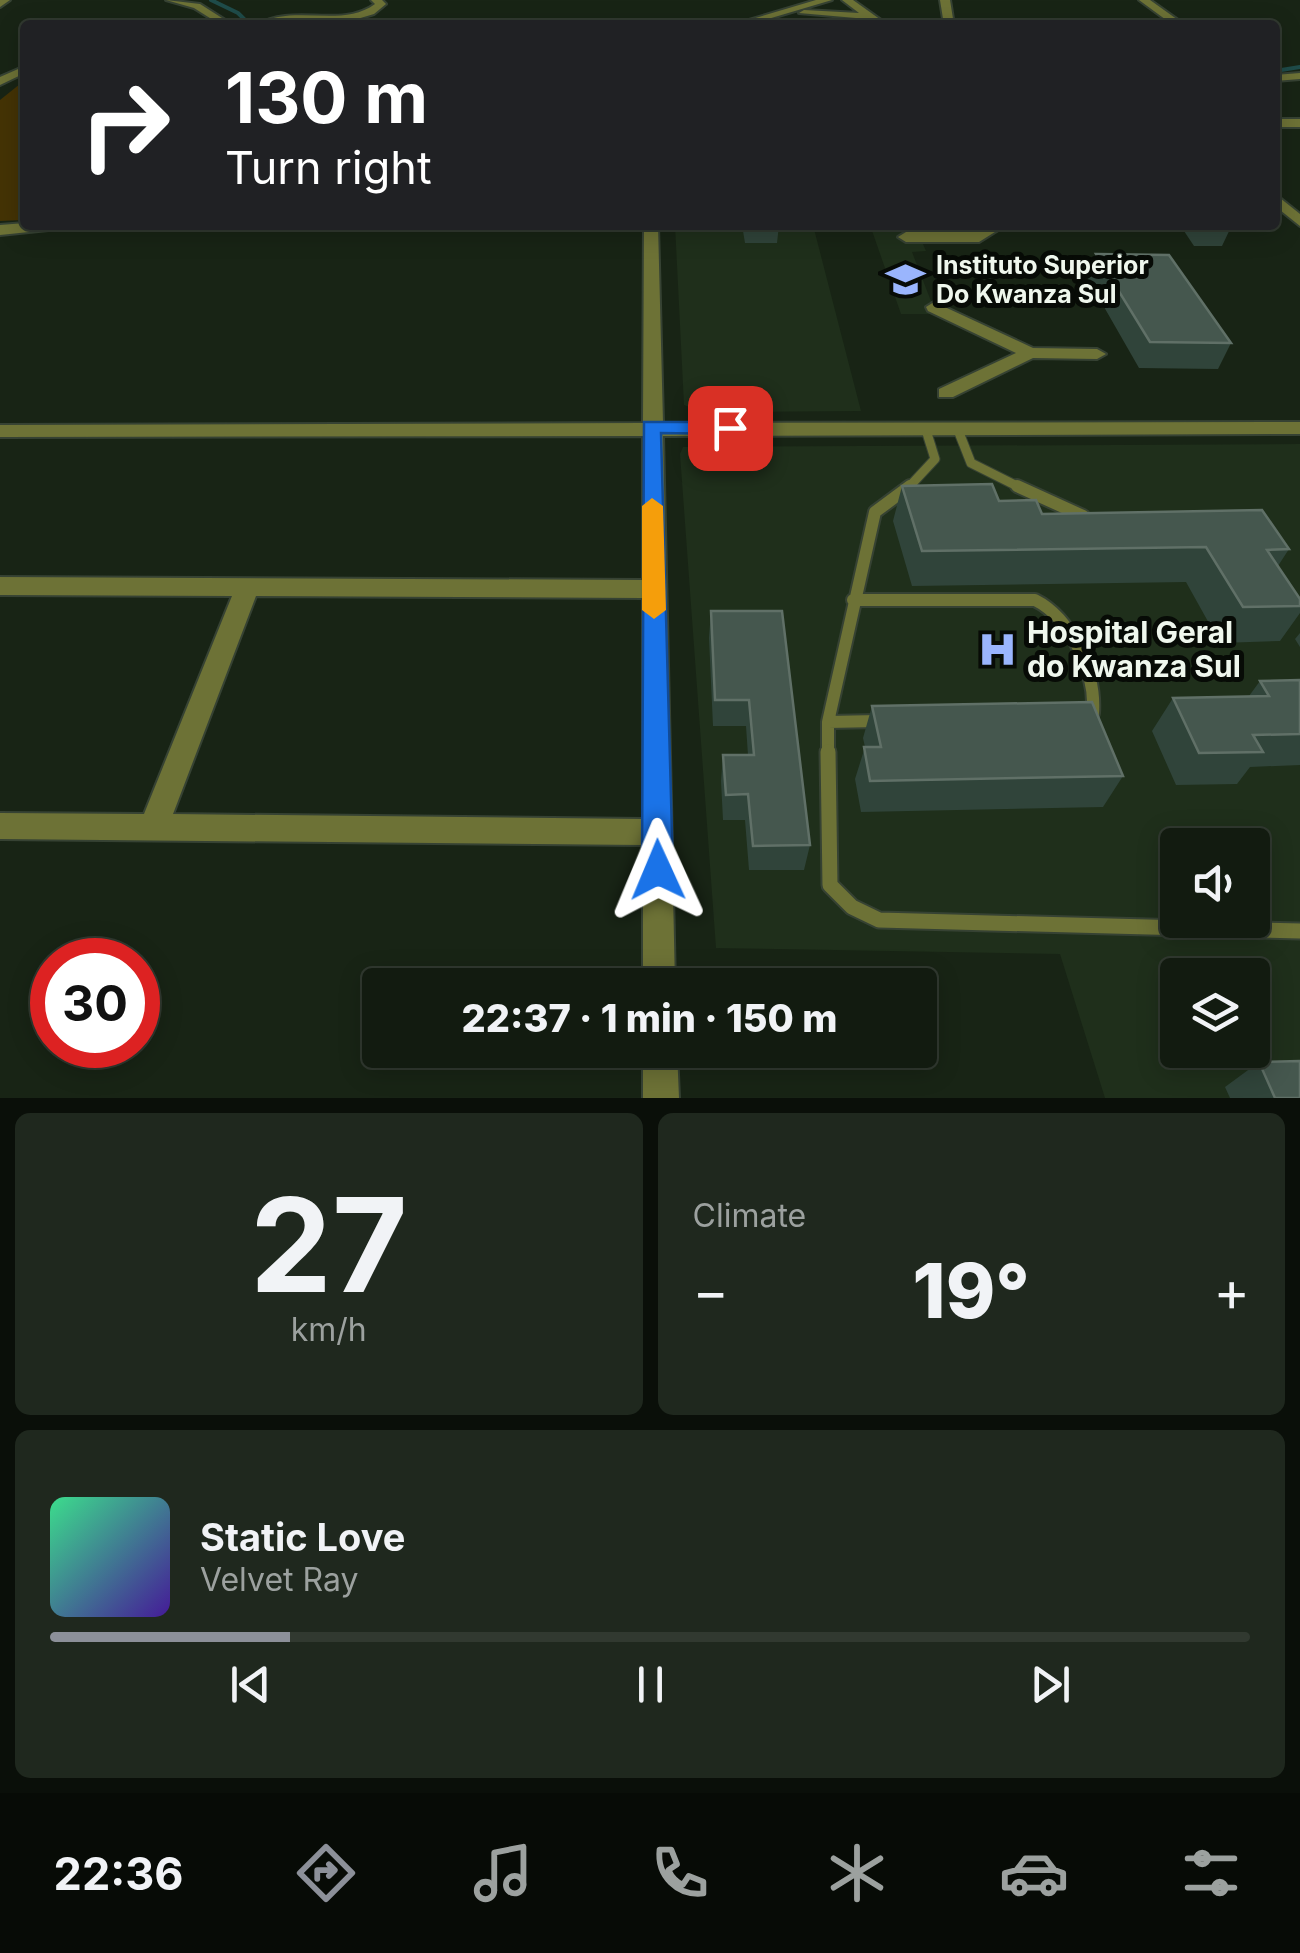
<!DOCTYPE html>
<meta charset="utf-8">
<style>
:root{--surface:#121b10;--page:#1f281e;--text:#f1f3f6;--muted:#9ca19f;--line:#313930;--accent:#8c9099}
body{margin:0;font-family:Inter,sans-serif;background:var(--page);color:var(--text);height:100vh;display:flex;flex-direction:column;font-size:38px;white-space:nowrap}
*{box-sizing:border-box;margin:0}
p{font-size:32px;color:var(--muted)}
.icon{flex:none;width:55px;height:55px;fill:none;stroke:currentColor;stroke-width:2;stroke-linecap:round;stroke-linejoin:round}
.map{position:relative;height:1098px;overflow:hidden}
.panel{display:flex;flex-direction:column;gap:15px;padding:15px;background:#0a0f09;flex:1}
.panel>*{flex:none}
.hud{position:absolute;left:20px;top:20px;width:1260px;height:210px;border-radius:10px;box-shadow:0 5px 25px #0003,0 0 0 2px var(--line);background:#202124;color:#fff;overflow:hidden}
.controls{position:absolute;left:1160px;top:828px;display:grid;gap:20px}
.controls a{display:grid;place-items:center;width:110px;height:110px;border-radius:10px;background:var(--surface);box-shadow:0 5px 25px #0003,0 0 0 2px var(--line);font-size:50px}
.speed{position:absolute;left:30px;top:938px;display:flex;gap:20px;font-size:50px;font-weight:700;text-align:center}
.speed>*{display:grid;place-content:center;width:130px;height:130px;border-radius:50%;background:var(--surface);box-shadow:0 5px 25px #0003,0 0 0 2px var(--line);line-height:1}
.speed .limit{border:15px solid #d22;background:#fff;color:#111}
.pin{position:absolute;display:grid;place-items:center;width:85px;height:85px;color:#fff;margin:-42px;border-radius:20px;box-shadow:0 5px 15px #0006}
.me{position:absolute;width:110px;margin:-55px;rotate:359deg;stroke-linejoin:round;filter:drop-shadow(0 0 8px #0008)}
.turn{display:flex;align-items:center;gap:35px;height:210px;padding:0 40px;font-size:45px}
.turn .icon{width:130px;height:130px;stroke-width:2.5}
.turn b{display:block;font-size:70px;line-height:85px}
.big{font-size:75px;font-weight:800;line-height:1.1}
.panel .tile{flex:1;display:flex;flex-direction:column;justify-content:center;gap:15px;min-width:0;padding:0 35px;border-radius:15px;background:var(--page)}
.panel .dial{align-items:center;gap:0}
.dial b{font-size:130px;line-height:1}
.song{display:flex;align-items:center;gap:30px}
.cover{width:120px;height:120px;border-radius:15px;background:linear-gradient(135deg,hsl(150 70% 55%),hsl(260 70% 35%))}
.played{height:10px;border-radius:5px;background:linear-gradient(90deg,var(--accent) 20%,var(--line) 20%)}
.keys{display:flex;justify-content:space-around;direction:ltr}
.heat{display:flex;justify-content:space-between;align-items:center;font-size:55px;direction:ltr}
.panel .tiles{flex:1;display:grid;gap:15px;grid-template-columns:1fr 1fr}
.tile:last-child{grid-column:span 2}
.trip{position:absolute;left:362px;top:968px;width:575px;height:100px;border-radius:10px;background:var(--surface);box-shadow:0 5px 25px #0003,0 0 0 2px var(--line);font-weight:800;line-height:100px;text-align:center}
.tabs{display:flex;height:160px;justify-content:space-around;align-items:center;background:#070b06;color:var(--muted)}
.tabs .icon{width:70px;height:70px}
.tabs .current{color:var(--accent)}
.tabs b{font-size:45px;color:var(--text)}
.map>svg:first-child{display:block}
</style>
<div class="map">
<svg width="1300" height="1098" viewBox="0 0 1300 1098">
<rect width="100%" height="100%" fill="#182415"/>
<path fill="#1f2f1b" fill-rule="evenodd" d="M675,225H813L861,411L704,412L684,405Z
M870,225H901L909,244H923L926,251L912,252L936,314H901Z
M1300,444V1098H1105L1060,954L716,948L680,454L683,447ZM1178,845H1252V920H1178ZM1178,975H1252V1050H1178Z"/>
<path fill="#443305" d="M25,80V220L0,221V100Z"/>
<g fill="none" stroke-linecap="round" stroke-linejoin="round">
<path stroke="#1f4c4a" stroke-width="4" d="M211,0L238,13L250,25
M1275,71L1300,67"/>
<defs>
<path id="lane-far2" d="M958,430L971,463L1021,488
M908,488L935,459L926,430"/>
<path id="lane-far1" d="M1017,486L1083,516
M853,600H1035C1071,618 1096,673 1093,713L1086,716
M828,722L878,721
M828,754V722L875,512L910,486"/>
<path id="lane" d="M828,752L830,885L852,907L879,920L1300,931"/>
<path id="street" d="M0,0H10L0,7Z
M166,0L200,4L233,25H221L194,8Z
M371,0H382L386,4L374,14L357,19L257,25C293,3 341,29 375,4Z
M816,0H832L748,25H732Z
M842,0H853L888,25H876L867,19L799,13L804,10L859,13Z
M940,0H950L954,25H944Z
M1139,0H1150L1185,25H1173Z
M666,22L699,25H661Z
M25,66V73L0,85V77Z
M1300,73V79L1275,81V75Z
M1275,119H1300V127H1275Z
M1275,194L1300,214V226L1275,206Z
M25,223V225H65L58,229L0,235V225Z
M644,225H658L663,423L1300,422V434L663,436L675,985H643V845L0,839V813L144,814L232,596L0,595V577L643,580V436L0,437V425L643,423ZM256,596L643,598V819L173,814Z
M988,225H1006L979,242H906L898,237L906,232H976Z
M934,302L1033,348L1097,349L1106,354L1097,359L1033,358L953,397H939V389L1016,353L928,311L926,307Z
M643,1050H677L679,1098H643Z"/>
</defs>
<use href="#lane-far2" stroke="#364233" stroke-width="11"/>
<use href="#lane-far1" stroke="#364233" stroke-width="16"/>
<use href="#lane" stroke="#364233" stroke-width="19"/>
<use href="#street" stroke="#364233" stroke-width="4"/>
<use href="#lane-far2" stroke="#6d7236" stroke-width="9"/>
<use href="#lane-far1" stroke="#6d7236" stroke-width="12"/>
<use href="#lane" stroke="#6d7236" stroke-width="15"/>
<use href="#street" fill="#6d7236" fill-rule="evenodd"/>
</g>
<path fill="#30443a" d="M742,225H779L777,243H745Z
M1025,225H1058L1055,232H1028Z
M1180,225H1232L1222,246H1194Z
M1096,254L1231,343L1218,369L1139,368L1088,279Z
M902,486L999,501L1042,514L1289,549L1278,566L1300,599V613L1280,641L1220,643L1186,582L912,586L893,521Z
M711,611L810,845L804,870H749L745,820H723L721,781L723,755H748L746,726H713L709,638Z
M1300,633V647L1295,639Z
M1300,680V765L1250,767L1237,784L1176,785L1152,731L1173,698L1249,696L1260,681Z
M872,706L1123,776L1103,807L861,812L855,779L865,747L863,738Z
M1259,1062L1300,1098H1230L1225,1087Z"/>
<path fill="#45574e" stroke="#607067" stroke-width="2.5" d="M1096,254L1169,255L1231,343L1150,342Z
M992,484L999,501L1036,500L1042,514L1262,510L1289,549L1267,550L1300,599V606L1243,607L1206,547L922,551L902,486Z
M711,611H782L810,845L753,846L748,794L726,795L723,755H754L749,700H715Z
M1300,680V734L1253,735L1263,752L1199,753L1173,698L1269,696L1260,681Z
M1092,702L1123,776L870,781L864,747H881L872,706Z
M1300,1061V1098H1275L1259,1062Z"/>
<path fill="#1a73e8" stroke="#114b97" stroke-width="2.5" d="M644,422H730L739,428L730,434L661,433L673,870L668,880L658,884L647,880L642,870Z"/>
<path fill="#f59e0b" d="M652,498L663,506L666,610L654,619L642,610V506Z"/>
<defs>
<symbol id="university-bare" viewBox="-9 -9 18 18"><path d="M0-5L7-2L0 1L-7-2ZM-4 1L0 2.5L4 1V4Q0 6-4 4Z" fill="#9ab5fd" stroke="#070b06" stroke-width="2.5" paint-order="stroke"/></symbol>
<symbol id="hospital-bare" viewBox="-9 -9 18 18"><path d="M-5-5h3v3.5h4V-5h3V5h-3V1.5h-4V5h-3Z" fill="#9ab5fd" stroke="#070b06" stroke-width="2.5" paint-order="stroke"/></symbol>
</defs>
<g fill-rule="evenodd">
<use href="#university-bare" x="878" y="252" width="55" height="55"/>
<use href="#hospital-bare" x="970" y="622" width="55" height="55"/>
</g>
<g text-anchor="middle" dominant-baseline="central" stroke-width="10" stroke-linejoin="round" paint-order="stroke">
<g font-size="25" font-weight="bold" fill="#eff7ed" stroke="#070b06" text-anchor="start">
<text x="936" y="265">Instituto Superior<tspan x="936" dy="29">Do Kwanza Sul</tspan></text>
</g>
<g font-size="30" font-weight="bold" fill="#eff7ed" stroke="#070b06" text-anchor="start">
<text x="1027" y="632">Hospital Geral<tspan x="1027" dy="34">do Kwanza Sul</tspan></text>
</g>
</g>
</svg>
<div class="controls">
<a><svg class="icon" aria-label="sound" viewBox="0 0 24 24"><path d="M4 9h4l5-4v14l-5-4H4zM17 9q2 3 0 6"/></svg></a>
<a><svg class="icon" aria-label="layers" viewBox="0 0 24 24"><path d="M12 4l9 5-9 5-9-5zM3 14l9 5 9-5"/></svg></a>
</div>
<div class="speed"><div class="limit">30</div></div>
<div class="pin" style="left:730px;top:428px;background:#d93025"><svg class="icon" aria-label="arrive" viewBox="0 0 24 24"><path d="M6 21V4h12l-3 4 3 4H6"/></svg></div>
<svg class="me" style="left:658px;top:870px" viewBox="-20 -20 40 40"><path d="M0-17L14 15 0 8-14 15z" fill="#1a73e8" stroke="#fff" stroke-width="4"/></svg>
<div class="trip">22:37 · 1 min · 150 m</div>
<div class="hud">
<div class="turn"><svg class="icon" aria-label="right" viewBox="0 0 24 24"><path d="M7 20v-9h11M14 6l5 5-5 5"/></svg><div><b>130 m</b>Turn right</div></div>
</div>
</div>
<section class="panel">
<div class="tiles">
<div class="tile dial"><b>27</b><p>km/h</p></div>
<div class="tile"><p>Climate</p>
<div class="heat"><a>−</a><b class="big">19°</b><a>+</a></div>
</div>
<div class="tile">
<div class="song"><i class="cover"></i><div><b>Static Love</b><p>Velvet Ray</p></div></div>
<div class="played"></div>
<div class="keys"><svg class="icon" aria-label="previous" viewBox="0 0 24 24"><path d="M18 5L8 12l10 7zM5 5v14"/></svg><svg class="icon" aria-label="pause" viewBox="0 0 24 24"><path d="M8 5v14M16 5v14"/></svg><svg class="icon" aria-label="next" viewBox="0 0 24 24"><path d="M6 5l10 7-10 7zM19 5v14"/></svg></div>
</div>
</div>
</section>
<nav class="tabs">
<b>22:36</b>
<svg class="icon current" aria-label="directions" viewBox="0 0 24 24"><path d="M12 3l9 9-9 9-9-9zM9 14v-3h6M13 9l2 2-2 2"/></svg>
<svg class="icon" aria-label="music" viewBox="0 0 24 24"><path d="M9 18V5l10-2v13"/><circle cx="6" cy="18" r="3"/><circle cx="16" cy="16" r="3"/></svg>
<svg class="icon" aria-label="phone" viewBox="0 0 24 24"><path d="M5 4h4l2 5-3 2q2 4 5 5l2-3 5 2v4C11 20 4 13 5 4z"/></svg>
<svg class="icon" aria-label="climate" viewBox="0 0 24 24"><path d="M12 3v18M4 7l16 10M4 17L20 7"/></svg>
<svg class="icon" aria-label="car" viewBox="0 0 24 24"><path d="M5 17H2v-5l4-1 3-4h7l3 4 3 1v5h-3M9 17h6M6 11h13"/><circle cx="7" cy="17" r="2"/><circle cx="17" cy="17" r="2"/></svg>
<svg class="icon" aria-label="filters" viewBox="0 0 24 24"><path d="M4 7h16M4 17h16"/><circle cx="9" cy="7" r="2"/><circle cx="15" cy="17" r="2"/></svg>
</nav>
